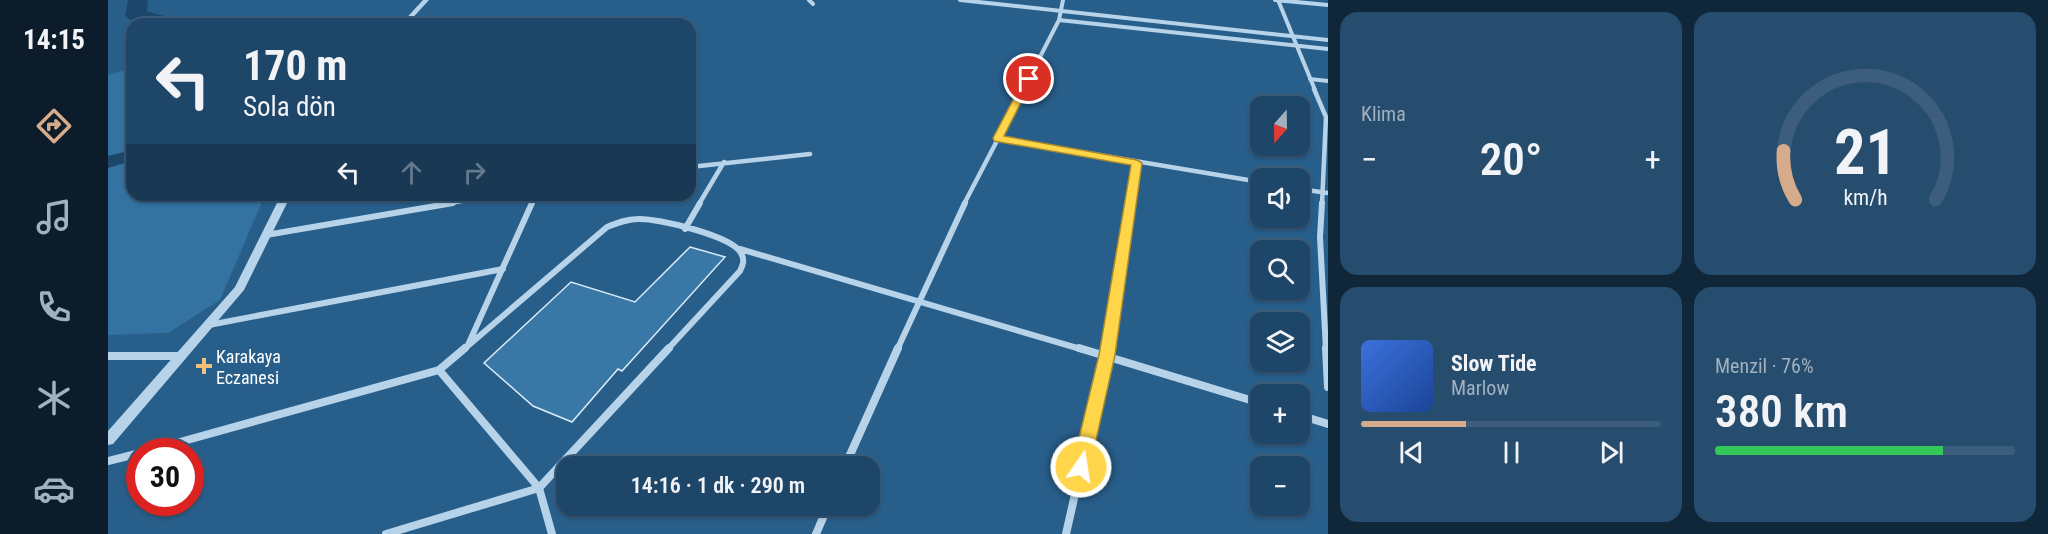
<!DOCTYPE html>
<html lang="tr">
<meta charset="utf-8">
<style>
:root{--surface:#1e4668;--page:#264d6e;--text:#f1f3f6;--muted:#a1b1c0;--line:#3c5e7c;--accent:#d6ab8b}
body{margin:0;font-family:"Roboto Condensed",sans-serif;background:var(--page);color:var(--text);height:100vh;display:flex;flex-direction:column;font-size:22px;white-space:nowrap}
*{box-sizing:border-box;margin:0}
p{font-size:20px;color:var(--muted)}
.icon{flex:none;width:33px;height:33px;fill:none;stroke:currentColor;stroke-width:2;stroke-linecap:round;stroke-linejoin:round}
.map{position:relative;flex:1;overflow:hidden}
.drawer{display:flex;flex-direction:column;gap:12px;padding:12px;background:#102639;width:720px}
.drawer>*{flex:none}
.top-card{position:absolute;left:18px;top:18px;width:570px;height:183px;border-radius:18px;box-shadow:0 2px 4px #0004,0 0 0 2px var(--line);background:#1e4668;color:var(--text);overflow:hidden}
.needle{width:39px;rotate:200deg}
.fabs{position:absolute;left:1142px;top:96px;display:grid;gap:12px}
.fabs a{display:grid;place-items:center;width:60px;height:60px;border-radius:12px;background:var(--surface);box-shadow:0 2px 4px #0004,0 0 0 2px var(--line);font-size:30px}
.speed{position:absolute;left:18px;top:438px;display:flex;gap:12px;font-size:30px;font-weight:700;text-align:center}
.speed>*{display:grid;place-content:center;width:78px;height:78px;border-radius:50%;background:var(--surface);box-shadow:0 2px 4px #0004,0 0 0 2px var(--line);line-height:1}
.speed .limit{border:9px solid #d22;background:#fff;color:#111}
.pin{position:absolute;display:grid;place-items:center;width:51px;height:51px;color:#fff;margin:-26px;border:3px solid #fff;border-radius:50%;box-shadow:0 2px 6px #0007}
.me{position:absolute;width:66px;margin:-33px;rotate:13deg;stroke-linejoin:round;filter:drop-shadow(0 0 4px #0008)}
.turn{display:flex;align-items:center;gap:21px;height:126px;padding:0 18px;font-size:27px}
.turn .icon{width:78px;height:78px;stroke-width:2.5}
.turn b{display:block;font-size:42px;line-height:51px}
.lanes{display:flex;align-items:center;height:57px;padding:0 18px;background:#0003;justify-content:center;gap:30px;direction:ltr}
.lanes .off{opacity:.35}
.big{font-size:45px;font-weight:600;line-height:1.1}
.drawer .tile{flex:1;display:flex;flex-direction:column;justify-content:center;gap:9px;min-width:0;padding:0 21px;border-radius:18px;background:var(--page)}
.drawer .dial{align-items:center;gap:0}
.dial svg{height:156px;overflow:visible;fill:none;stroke:var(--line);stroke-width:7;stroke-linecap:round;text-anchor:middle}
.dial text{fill:var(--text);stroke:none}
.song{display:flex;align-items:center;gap:18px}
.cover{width:72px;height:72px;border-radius:9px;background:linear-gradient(135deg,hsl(220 70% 55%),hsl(220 70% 35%))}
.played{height:6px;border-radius:3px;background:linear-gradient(90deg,var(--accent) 35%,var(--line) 35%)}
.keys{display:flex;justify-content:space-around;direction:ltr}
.heat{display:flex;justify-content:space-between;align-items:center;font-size:33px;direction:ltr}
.charge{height:9px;border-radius:4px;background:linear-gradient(90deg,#34c759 76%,var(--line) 0)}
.drawer .tiles{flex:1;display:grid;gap:12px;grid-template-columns:repeat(2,1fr)}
.trip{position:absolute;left:448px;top:456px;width:324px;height:60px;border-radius:18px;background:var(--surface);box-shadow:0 2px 4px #0004,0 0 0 2px var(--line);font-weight:600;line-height:60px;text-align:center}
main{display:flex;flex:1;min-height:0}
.tabs{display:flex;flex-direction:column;width:108px;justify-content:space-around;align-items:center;background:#0c1c2a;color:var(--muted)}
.tabs .icon{width:42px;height:42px}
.tabs .selected{color:var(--accent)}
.tabs b{font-size:27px;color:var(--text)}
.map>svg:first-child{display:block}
</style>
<main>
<nav class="tabs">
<b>14:15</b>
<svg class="icon selected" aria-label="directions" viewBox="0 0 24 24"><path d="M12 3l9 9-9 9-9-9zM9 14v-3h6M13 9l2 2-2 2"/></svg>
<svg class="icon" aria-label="music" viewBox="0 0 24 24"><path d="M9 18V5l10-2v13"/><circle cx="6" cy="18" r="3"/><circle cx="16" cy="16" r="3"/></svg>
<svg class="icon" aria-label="phone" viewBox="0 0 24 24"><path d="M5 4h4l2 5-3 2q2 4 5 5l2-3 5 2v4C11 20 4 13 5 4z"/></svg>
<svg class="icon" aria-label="climate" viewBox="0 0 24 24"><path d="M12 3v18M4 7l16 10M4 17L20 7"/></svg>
<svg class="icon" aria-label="car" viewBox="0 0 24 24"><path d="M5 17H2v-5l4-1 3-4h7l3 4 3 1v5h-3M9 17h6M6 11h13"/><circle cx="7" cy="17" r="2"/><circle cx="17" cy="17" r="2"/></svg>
</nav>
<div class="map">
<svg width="1220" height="534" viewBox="0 0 1220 534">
<rect width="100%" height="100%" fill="#285e8a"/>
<path fill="#3372a1" d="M24,68V195H157L112,300L60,333L0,335V75Z"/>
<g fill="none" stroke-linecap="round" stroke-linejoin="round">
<path fill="#1d476a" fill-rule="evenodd" d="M24,150V161L0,168V156Z"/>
<path fill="#1d476a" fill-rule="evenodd" d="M20,0H40L39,11L66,19L69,24C54,24 27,29 17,15Z"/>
</g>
<path fill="#3977a6" stroke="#daebf7" stroke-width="1.5" d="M582,247L617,257L514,371L510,369L464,422L425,406L376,363L463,282L527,302Z"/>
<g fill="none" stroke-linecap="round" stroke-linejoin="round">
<path stroke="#b6d3e9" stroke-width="4" d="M701,0L705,4
M852,0L1220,40
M1167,0L1220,5
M1170,0L1207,90
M951,20L1220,49
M1202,79L1220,81
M915,90L951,20L955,0"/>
<path stroke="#b6d3e9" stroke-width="4.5" d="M1206,89L1218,117L1214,204
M890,138L1152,182
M582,167L702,154
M1191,189L1220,193
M336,204L390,195
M424,204L428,195
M591,204L616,162
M856,204L916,89
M1023,204L1029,163"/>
<path stroke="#b6d3e9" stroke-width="6" d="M1214,203L1212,237L1218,350
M577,229L592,203
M158,235L345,203
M632,249L976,350
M101,325L395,269
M360,345L424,203
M355,350L499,227C509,223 519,219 530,219C550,218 624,236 633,253C637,260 635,265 632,271L559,350
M789,350L857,203
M1000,350L1023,203"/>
<path stroke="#b6d3e9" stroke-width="8" d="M971,348L1152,403
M1218,348L1220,387
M0,356H71
M331,370L431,488L444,534
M1191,415L1220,424
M36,452L331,370L357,348
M0,461L32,453
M737,466L790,348
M278,534L431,488L561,348
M708,534L720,506
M958,534L1000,348"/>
<path fill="#b6d3e9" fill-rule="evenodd" d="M315,0H321L299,24H293Z
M173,195H183L136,290L5,444L0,445V431L127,287Z"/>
</g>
<path fill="#ffd54a" stroke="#a68a30" stroke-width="1.5" d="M921,76L925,79L896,136L1029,160L1034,163L1007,355L982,467L980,472L973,474L967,472L964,467L991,355L1023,165L886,141L885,138L916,79Z"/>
<path fill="#f1c17c" stroke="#285e8a" stroke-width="2" d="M93 357h6v6h6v6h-6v6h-6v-6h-6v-6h6z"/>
<g text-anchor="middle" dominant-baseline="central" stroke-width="6" stroke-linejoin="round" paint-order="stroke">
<g font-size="18" fill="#fff" stroke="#285e8a" text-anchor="start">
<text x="108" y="356">Karakaya<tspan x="108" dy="21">Eczanesi</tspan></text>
</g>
</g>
</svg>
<div class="fabs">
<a><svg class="needle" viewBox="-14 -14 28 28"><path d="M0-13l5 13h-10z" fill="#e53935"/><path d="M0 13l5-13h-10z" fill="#a1b1c0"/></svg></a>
<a><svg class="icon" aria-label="sound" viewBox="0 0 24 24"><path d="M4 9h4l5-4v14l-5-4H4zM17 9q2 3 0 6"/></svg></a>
<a><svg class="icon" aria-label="search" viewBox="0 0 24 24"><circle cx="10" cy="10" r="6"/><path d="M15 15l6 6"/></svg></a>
<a><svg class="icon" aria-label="layers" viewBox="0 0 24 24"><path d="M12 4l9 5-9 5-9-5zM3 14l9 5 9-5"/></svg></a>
<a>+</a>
<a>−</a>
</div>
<div class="speed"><div class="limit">30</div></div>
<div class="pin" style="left:921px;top:79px;background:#d93025"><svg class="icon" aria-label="arrive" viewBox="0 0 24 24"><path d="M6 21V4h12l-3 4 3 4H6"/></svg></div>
<svg class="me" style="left:973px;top:467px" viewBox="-20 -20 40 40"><circle r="17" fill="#ffd54a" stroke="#fff" stroke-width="3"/><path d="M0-11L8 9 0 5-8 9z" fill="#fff"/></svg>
<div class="trip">14:16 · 1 dk · 290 m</div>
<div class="top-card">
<div class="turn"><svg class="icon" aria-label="left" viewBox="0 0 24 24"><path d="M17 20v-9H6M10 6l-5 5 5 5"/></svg><div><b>170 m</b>Sola dön</div></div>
<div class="lanes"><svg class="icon" aria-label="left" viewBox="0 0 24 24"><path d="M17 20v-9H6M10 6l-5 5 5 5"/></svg><svg class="icon off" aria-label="ahead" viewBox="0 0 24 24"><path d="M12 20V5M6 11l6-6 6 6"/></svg><svg class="icon off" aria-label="right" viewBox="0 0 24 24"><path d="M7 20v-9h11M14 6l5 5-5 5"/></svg></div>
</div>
</div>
<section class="drawer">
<div class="tiles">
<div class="tile"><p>Klima</p>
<div class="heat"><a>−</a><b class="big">20°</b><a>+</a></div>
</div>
<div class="tile dial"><svg viewBox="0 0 100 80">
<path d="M14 69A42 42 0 1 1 86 69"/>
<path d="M14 69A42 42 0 0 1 8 44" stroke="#d6ab8b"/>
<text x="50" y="56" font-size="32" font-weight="700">21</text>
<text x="50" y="72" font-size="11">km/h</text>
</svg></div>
<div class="tile">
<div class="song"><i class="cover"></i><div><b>Slow Tide</b><p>Marlow</p></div></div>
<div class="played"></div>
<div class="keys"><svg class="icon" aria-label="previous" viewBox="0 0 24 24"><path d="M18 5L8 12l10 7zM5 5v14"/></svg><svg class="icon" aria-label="pause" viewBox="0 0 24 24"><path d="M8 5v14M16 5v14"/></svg><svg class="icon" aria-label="next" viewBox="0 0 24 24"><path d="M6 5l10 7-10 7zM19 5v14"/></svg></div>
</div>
<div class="tile"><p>Menzil · 76%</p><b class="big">380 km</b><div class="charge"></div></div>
</div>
</section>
</main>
